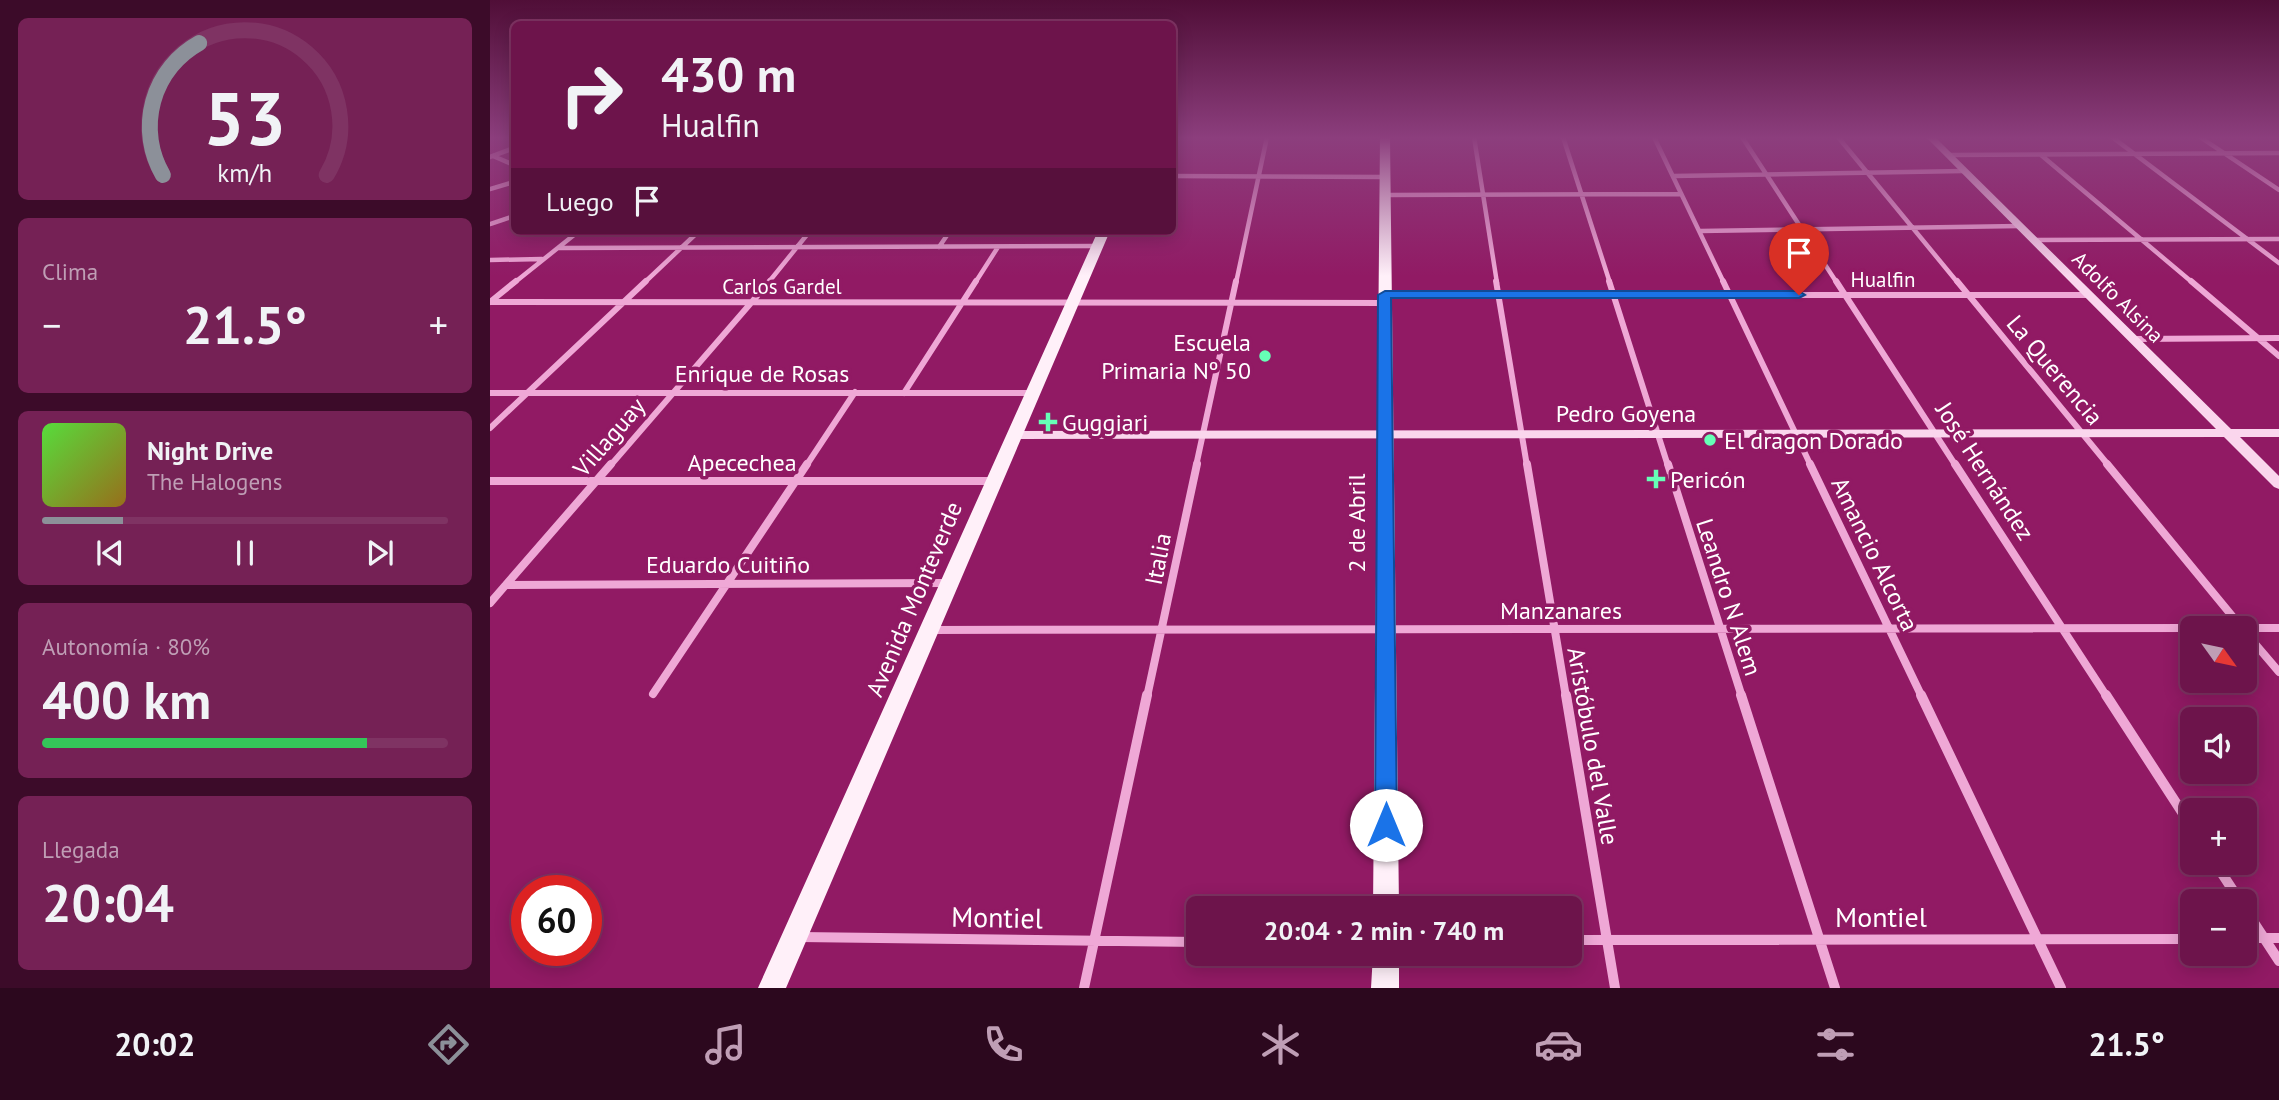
<!DOCTYPE html>
<html lang="es">
<meta charset="utf-8">
<style>
:root{--surface:#6d144b;--page:#752155;--text:#f1f3f6;--muted:#bf9eb5;--line:#7f3363;--accent:#8c9099}
body{margin:0;font-family:"PT Sans",sans-serif;background:var(--page);color:var(--text);height:100vh;display:flex;flex-direction:column;font-size:26px;white-space:nowrap}
*{box-sizing:border-box;margin:0}
p{font-size:23px;color:var(--muted)}
.icon{flex:none;width:38px;height:38px;fill:none;stroke:currentColor;stroke-width:2;stroke-linecap:round;stroke-linejoin:round}
.map{position:relative;flex:1;overflow:hidden}
.panel{display:flex;flex-direction:column;gap:18px;padding:18px;background:#3c0b29;width:490px}
.panel>*{flex:none}
.guide{position:absolute;left:21px;top:21px;width:665px;height:214px;border-radius:10px;box-shadow:0 4px 18px #0003,0 0 0 2px var(--line);background:#6d144b;color:var(--text);overflow:hidden}
.needle{width:46px;rotate:123deg}
.fabs{position:absolute;left:1690px;top:616px;display:grid;gap:14px}
.fabs a{display:grid;place-items:center;width:77px;height:77px;border-radius:10px;background:var(--surface);box-shadow:0 4px 18px #0003,0 0 0 2px var(--line);font-size:35px}
.speed{position:absolute;left:21px;top:875px;display:flex;gap:14px;font-size:35px;font-weight:700;text-align:center}
.speed>*{display:grid;place-content:center;width:91px;height:91px;border-radius:50%;background:var(--surface);box-shadow:0 4px 18px #0003,0 0 0 2px var(--line);line-height:1}
.speed .limit{border:10px solid #d22;background:#fff;color:#111}
.pin{position:absolute;display:grid;place-items:center;width:60px;height:60px;color:#fff;margin:-72px -30px;border-radius:50% 50% 50% 0;rotate:-45deg;box-shadow:0 0 7px #0007}
.pin .icon{rotate:45deg}
.me{position:absolute;width:77px;margin:-38px;rotate:0deg;stroke-linejoin:round;filter:drop-shadow(0 0 5px #0008)}
.turn{display:flex;align-items:center;gap:24px;height:147px;padding:0 35px;font-size:32px}
.turn .icon{width:91px;height:91px;stroke-width:2.5}
.turn b{display:block;font-size:49px;line-height:60px}
.then{display:flex;align-items:center;height:66px;padding:0 35px;background:#0003;gap:14px;font-size:26px}
.big{font-size:52px;font-weight:700;line-height:1.1}
.panel .card{flex:1;display:flex;flex-direction:column;justify-content:center;gap:10px;min-width:0;padding:0 24px;border-radius:10px;background:var(--page)}
.panel .dial{align-items:center;gap:0}
.dial svg{height:182px;overflow:visible;fill:none;stroke:var(--line);stroke-width:7;stroke-linecap:round;text-anchor:middle}
.dial text{fill:var(--text);stroke:none}
.song{display:flex;align-items:center;gap:21px}
.cover{width:84px;height:84px;border-radius:10px;background:linear-gradient(135deg,hsl(110 70% 55%),hsl(40 70% 35%))}
.played{height:7px;border-radius:4px;background:linear-gradient(90deg,var(--accent) 20%,var(--line) 20%)}
.keys{display:flex;justify-content:space-around;direction:ltr}
.heat{display:flex;justify-content:space-between;align-items:center;font-size:38px;direction:ltr}
.charge{height:10px;border-radius:5px;background:linear-gradient(90deg,#34c759 80%,var(--line) 0)}
.trip{position:absolute;left:696px;top:896px;width:396px;height:70px;border-radius:10px;background:var(--surface);box-shadow:0 4px 18px #0003,0 0 0 2px var(--line);font-weight:700;line-height:70px;text-align:center}
.tabs{display:flex;height:112px;justify-content:space-around;align-items:center;background:#2c081e;color:var(--muted)}
.tabs .icon{width:49px;height:49px}
.tabs .on{color:var(--accent)}
.tabs b{font-size:32px;color:var(--text)}
main{display:flex;flex:1;min-height:0}
.map>svg:first-child{display:block}
</style>
<main>
<section class="panel">
<div class="card dial"><svg viewBox="0 0 100 80">
<path d="M14 69A42 42 0 1 1 86 69"/>
<path d="M14 69A42 42 0 0 1 30 11" stroke="#8c9099"/>
<text x="50" y="56" font-size="32" font-weight="700">53</text>
<text x="50" y="72" font-size="11">km/h</text>
</svg></div>
<div class="card"><p>Clima</p>
<div class="heat"><a>−</a><b class="big">21.5°</b><a>+</a></div>
</div>
<div class="card">
<div class="song"><i class="cover"></i><div><b>Night Drive</b><p>The Halogens</p></div></div>
<div class="played"></div>
<div class="keys"><svg class="icon" aria-label="previous" viewBox="0 0 24 24"><path d="M18 5L8 12l10 7zM5 5v14"/></svg><svg class="icon" aria-label="pause" viewBox="0 0 24 24"><path d="M8 5v14M16 5v14"/></svg><svg class="icon" aria-label="next" viewBox="0 0 24 24"><path d="M6 5l10 7-10 7zM19 5v14"/></svg></div>
</div>
<div class="card"><p>Autonomía · 80%</p><b class="big">400 km</b><div class="charge"></div></div>
<div class="card"><p>Llegada</p><b class="big">20:04</b></div>
</section>
<div class="map">
<svg width="1789" height="988" viewBox="0 0 1789 988">
<rect width="100%" height="100%" fill="#911a64"/>
<g fill="none" stroke-linecap="round" stroke-linejoin="round">
<path stroke="#efa8d6" stroke-width="4.5" d="M984,137L1007,283
M1073,137L1120,283
M1164,137L1234,283
M1252,137L1347,283
M1348,137L1468,283
M1622,137L1789,263
M1710,137L1789,190
M1458,155L1789,153
M1551,155L1703,283
M3,156L24,165
M0,157L24,148
M682,176L896,177
M1183,176L1473,171
M0,189L24,182
M896,195L1191,194
M0,224L24,216
M1210,231L1529,226
M1543,240L1789,239
M449,247L460,231
M68,248L607,246
M0,260L52,259
M24,283L89,231
M154,283L209,231
M278,283L320,231
M485,283L508,247
M746,283L777,137"/>
<path stroke="#efa8d6" stroke-width="6" d="M1006,281L1037,466
M1119,281L1178,466
M1233,281L1321,466
M1346,281L1466,466
M1467,281L1619,466
M1701,281L1789,356
M895,295H1598
M0,302L26,281
M1,302L895,303
M1643,339L1789,338
M0,393H543
M414,393L486,281
M0,428L156,281
M120,466L280,281
M316,466L365,392
M706,466L746,281"/>
<path stroke="#efa8d6" stroke-width="8" d="M1037,464L1076,697
M1178,464L1252,697
M1320,464L1432,697
M1465,464L1617,697
M1617,464L1752,628
M0,481H503
M16,585L456,583
M0,603L121,464
M1716,628H1789
M440,630L1703,628
M1755,632L1789,672
M163,694L317,464
M657,697L707,464"/>
<path stroke="#efa8d6" stroke-width="10" d="M1076,695L1125,988
M1251,695L1345,988
M1431,695L1571,988
M1616,695L1703,829
M1725,863L1750,901
M1755,909L1789,961
M310,937L709,942
M1755,938H1789
M1080,940L1703,939
M594,988L657,695"/>
<path fill="#fad6ed" fill-rule="evenodd" d="M1436,137H1445L1741,429H1789V437H1750L1789,476V489L1784,487L1734,437L525,439L518,435L525,431L1726,429Z"/>
<path fill="#fff0f9" fill-rule="evenodd" d="M890,137H900L909,908H883Z
M608,231H620L296,988H268Z
M883,954H909V988H881Z"/>
</g>
<linearGradient id="sky" x2="0" y2="1"><stop stop-color="#500e37"/><stop offset="0.5" stop-color="#8c3e7d"/><stop offset="1" stop-color="#8c3e7d" stop-opacity="0"/></linearGradient>
<rect width="1789" height="276" fill="url(#sky)"/>
<path fill="#1a73e8" stroke="#114b97" stroke-width="2" d="M895,291H1309L1315,295L1309,298H901L907,825L903,832L896,835L888,832L885,825L888,295Z"/>
<g fill="#66ffb6" stroke="#911a64" stroke-width="2.5">
<circle cx="775" cy="356" r="7"/>
<path d="M554.5 411.5h7v7h7v7h-7v7h-7v-7h-7v-7h7z"/>
<circle cx="1220" cy="440" r="7"/>
<path d="M1162.5 468.5h7v7h7v7h-7v7h-7v-7h-7v-7h7z"/>
</g>
<g text-anchor="middle" dominant-baseline="central" stroke-width="7" stroke-linejoin="round" paint-order="stroke">
<g font-size="21" fill="#fff" stroke="#911a64">
<text x="1393" y="279">Hualfin</text>
<text x="292" y="286">Carlos Gardel</text>
<text transform="translate(1628 297) rotate(45)">Adolfo Alsina</text>
</g>
<g font-size="24" fill="#fff" stroke="#911a64" text-anchor="start">
<text x="761" y="342" text-anchor="end">Escuela<tspan x="761" dy="28">Primaria Nº 50</tspan></text>
<text x="572" y="422">Guggiari</text>
<text x="1234" y="440">El dragon Dorado</text>
<text x="1180" y="479">Pericón</text>
</g>
<g font-size="24" fill="#fff" stroke="#911a64">
<text transform="translate(1565 370) rotate(50)">La Querencia</text>
<text x="272" y="373">Enrique de Rosas</text>
<text x="1136" y="413">Pedro Goyena</text>
<text transform="translate(119 437) rotate(-49)">Villaguay</text>
<text x="252" y="462">Apecechea</text>
<text transform="translate(1495 471) rotate(57)">José Hernández</text>
<text transform="translate(866 523) rotate(-90)">2 de Abril</text>
<text transform="translate(1385 554) rotate(64)">Amancio Alcorta</text>
<text transform="translate(668 559) rotate(-79)">Italia</text>
<text x="238" y="564">Eduardo Cuitiño</text>
<text transform="translate(1239 597) rotate(72)">Leandro N Alem</text>
<text transform="translate(424 599) rotate(-67)">Avenida Monteverde</text>
<text x="1071" y="610">Manzanares</text>
<text transform="translate(1103 746) rotate(80)">Aristóbulo del Valle</text>
</g>
<g font-size="28" fill="#fff" stroke="#911a64">
<text x="1391" y="916">Montiel</text>
<text transform="translate(507 917) rotate(1)">Montiel</text>
</g>
</g>
</svg>
<div class="fabs">
<a><svg class="needle" viewBox="-14 -14 28 28"><path d="M0-13l5 13h-10z" fill="#e53935"/><path d="M0 13l5-13h-10z" fill="#bf9eb5"/></svg></a>
<a><svg class="icon" aria-label="sound" viewBox="0 0 24 24"><path d="M4 9h4l5-4v14l-5-4H4zM17 9q2 3 0 6"/></svg></a>
<a>+</a>
<a>−</a>
</div>
<div class="speed"><div class="limit">60</div></div>
<div class="pin" style="left:1309px;top:295px;background:#d93025"><svg class="icon" aria-label="arrive" viewBox="0 0 24 24"><path d="M6 21V4h12l-3 4 3 4H6"/></svg></div>
<svg class="me" style="left:896px;top:825px" viewBox="-20 -20 40 40"><circle r="19" fill="#fff"/><path d="M0-13L10 11 0 6-10 11z" fill="#1a73e8"/></svg>
<div class="trip">20:04 · 2 min · 740 m</div>
<div class="guide">
<div class="turn"><svg class="icon" aria-label="right" viewBox="0 0 24 24"><path d="M7 20v-9h11M14 6l5 5-5 5"/></svg><div><b>430 m</b>Hualfin</div></div>
<div class="then">Luego<svg class="icon" aria-label="arrive" viewBox="0 0 24 24"><path d="M6 21V4h12l-3 4 3 4H6"/></svg></div>
</div>
</div>
</main>
<nav class="tabs">
<b>20:02</b>
<svg class="icon on" aria-label="directions" viewBox="0 0 24 24"><path d="M12 3l9 9-9 9-9-9zM9 14v-3h6M13 9l2 2-2 2"/></svg>
<svg class="icon" aria-label="music" viewBox="0 0 24 24"><path d="M9 18V5l10-2v13"/><circle cx="6" cy="18" r="3"/><circle cx="16" cy="16" r="3"/></svg>
<svg class="icon" aria-label="phone" viewBox="0 0 24 24"><path d="M5 4h4l2 5-3 2q2 4 5 5l2-3 5 2v4C11 20 4 13 5 4z"/></svg>
<svg class="icon" aria-label="climate" viewBox="0 0 24 24"><path d="M12 3v18M4 7l16 10M4 17L20 7"/></svg>
<svg class="icon" aria-label="car" viewBox="0 0 24 24"><path d="M5 17H2v-5l4-1 3-4h7l3 4 3 1v5h-3M9 17h6M6 11h13"/><circle cx="7" cy="17" r="2"/><circle cx="17" cy="17" r="2"/></svg>
<svg class="icon" aria-label="filters" viewBox="0 0 24 24"><path d="M4 7h16M4 17h16"/><circle cx="9" cy="7" r="2"/><circle cx="15" cy="17" r="2"/></svg>
<b>21.5°</b>
</nav>
